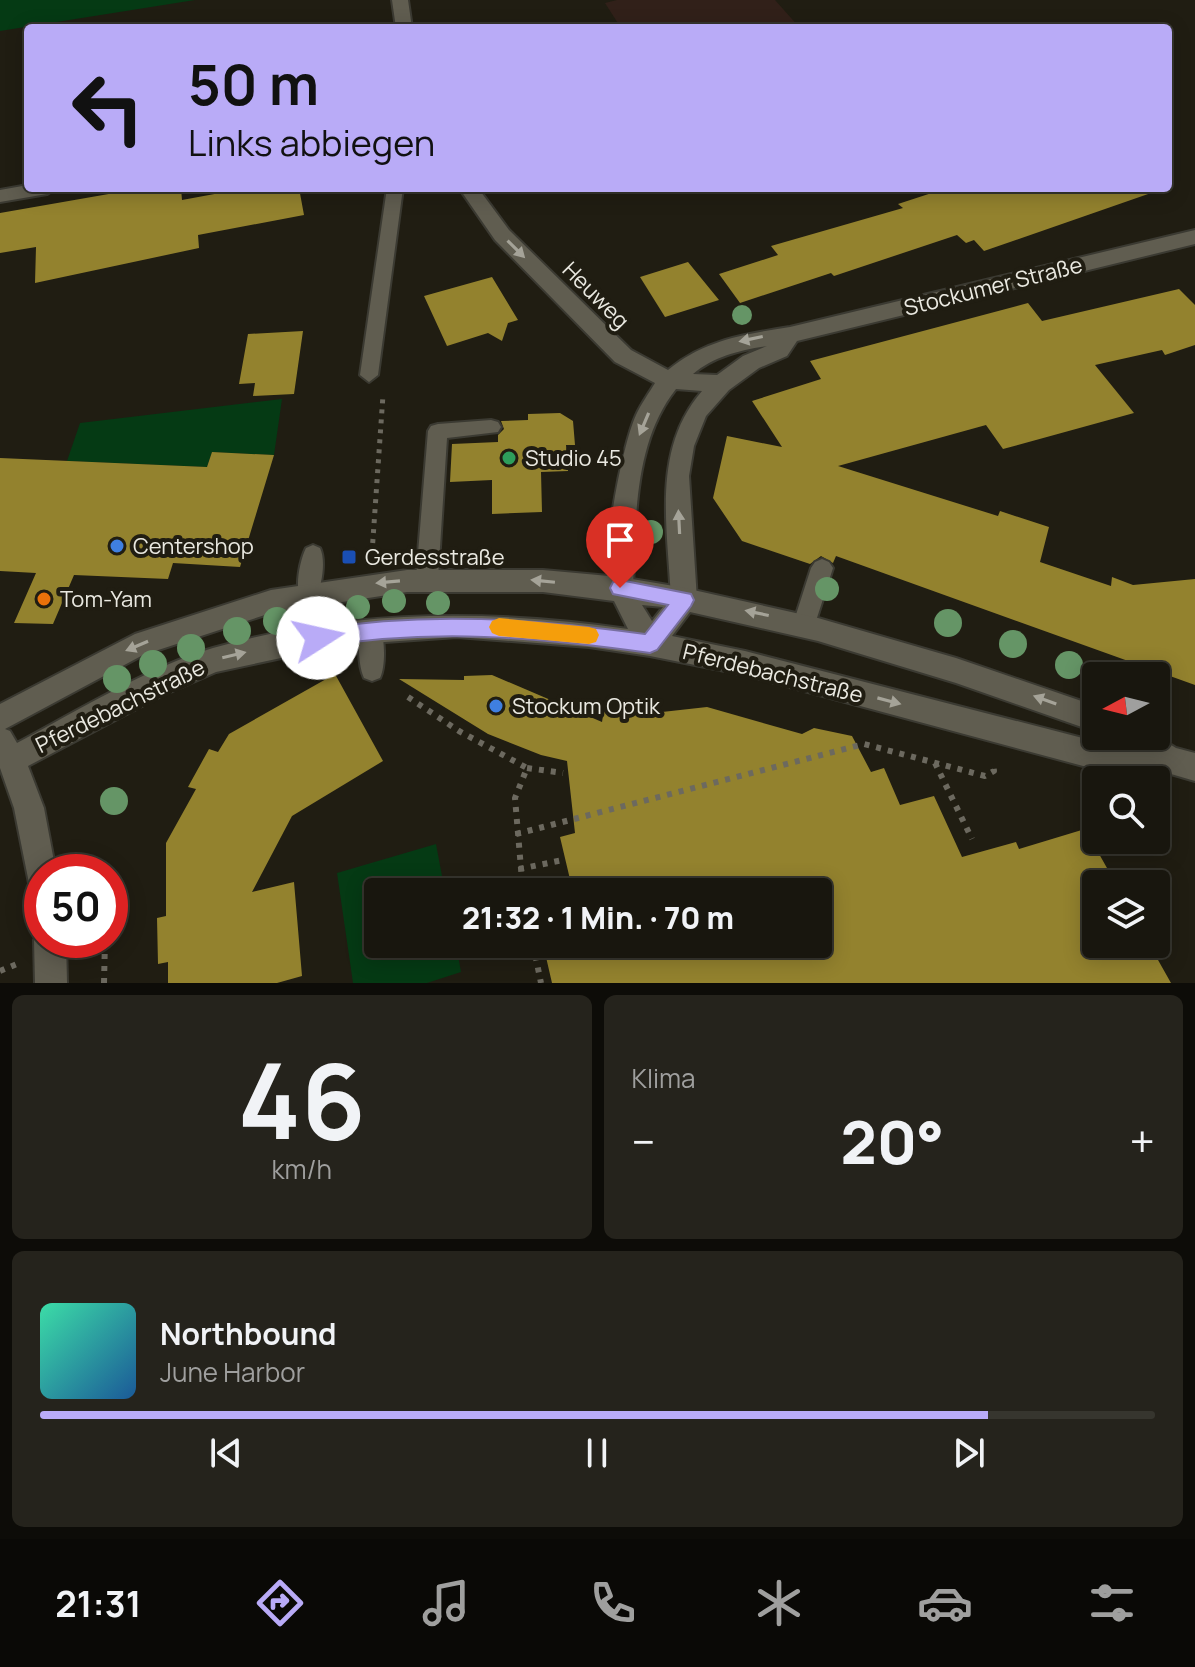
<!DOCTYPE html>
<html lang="de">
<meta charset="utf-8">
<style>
:root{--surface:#18160e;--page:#25231c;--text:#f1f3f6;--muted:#9f9f9e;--line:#36352e;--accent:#b9abf7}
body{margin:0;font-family:Manrope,sans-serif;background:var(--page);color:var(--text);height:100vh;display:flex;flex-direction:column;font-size:30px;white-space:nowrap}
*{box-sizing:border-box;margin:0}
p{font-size:26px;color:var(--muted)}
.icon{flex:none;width:44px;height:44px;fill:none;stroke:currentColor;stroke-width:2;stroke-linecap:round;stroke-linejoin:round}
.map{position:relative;height:983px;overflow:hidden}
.drawer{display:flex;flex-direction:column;gap:12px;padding:12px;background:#0d0c08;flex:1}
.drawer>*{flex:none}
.hud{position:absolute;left:24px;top:24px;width:1148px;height:168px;border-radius:8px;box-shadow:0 4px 20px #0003,0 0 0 2px var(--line);background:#b9abf7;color:#111;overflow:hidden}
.needle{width:52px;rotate:263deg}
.buttons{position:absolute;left:1082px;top:662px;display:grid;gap:16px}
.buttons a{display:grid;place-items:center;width:88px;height:88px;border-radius:8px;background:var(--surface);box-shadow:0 4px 20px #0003,0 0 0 2px var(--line);font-size:40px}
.speed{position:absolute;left:24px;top:854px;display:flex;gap:16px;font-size:40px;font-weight:700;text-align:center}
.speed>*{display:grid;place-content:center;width:104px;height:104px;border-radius:50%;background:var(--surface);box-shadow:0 4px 20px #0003,0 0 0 2px var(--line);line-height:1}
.speed .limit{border:12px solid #d22;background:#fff;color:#111}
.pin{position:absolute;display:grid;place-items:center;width:68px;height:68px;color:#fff;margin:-82px -34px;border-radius:50% 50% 50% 0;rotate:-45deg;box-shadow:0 0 8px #0007}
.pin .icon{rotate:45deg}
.me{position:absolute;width:88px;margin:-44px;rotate:80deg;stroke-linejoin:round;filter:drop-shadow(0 0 6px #0008)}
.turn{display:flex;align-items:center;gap:28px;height:168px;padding:0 32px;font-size:36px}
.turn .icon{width:104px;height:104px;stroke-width:2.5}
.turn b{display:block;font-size:56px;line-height:68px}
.big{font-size:60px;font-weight:800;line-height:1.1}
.drawer .card{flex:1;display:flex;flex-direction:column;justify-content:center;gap:12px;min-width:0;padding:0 28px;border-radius:12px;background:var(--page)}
.drawer .dial{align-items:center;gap:0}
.dial b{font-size:104px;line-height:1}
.song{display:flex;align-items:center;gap:24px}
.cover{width:96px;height:96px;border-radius:12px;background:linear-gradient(135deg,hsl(160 70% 55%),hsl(210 70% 35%))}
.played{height:8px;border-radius:4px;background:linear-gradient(90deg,var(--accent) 85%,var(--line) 85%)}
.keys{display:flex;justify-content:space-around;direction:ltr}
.heat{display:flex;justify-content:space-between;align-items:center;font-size:44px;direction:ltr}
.drawer .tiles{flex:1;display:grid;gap:12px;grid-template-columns:1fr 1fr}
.card:last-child{grid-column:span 2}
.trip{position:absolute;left:364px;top:878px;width:468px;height:80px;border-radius:8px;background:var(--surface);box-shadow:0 4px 20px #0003,0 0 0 2px var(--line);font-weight:800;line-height:80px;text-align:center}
.dock{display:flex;height:128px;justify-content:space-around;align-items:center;background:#0a0906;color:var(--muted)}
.dock .icon{width:56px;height:56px}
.dock .selected{color:var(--accent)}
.dock b{font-size:36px;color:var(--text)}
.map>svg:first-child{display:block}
</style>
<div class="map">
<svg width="1195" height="983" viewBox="0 0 1195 983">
<rect width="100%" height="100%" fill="#201d12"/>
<path fill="#312019" d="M617,0H775L800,28H621L605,3Z"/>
<path fill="#053a14" d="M0,0H195L0,31Z
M282,399L274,455L212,452L207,467L67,461L80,423Z
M436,844L445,892H378V944H456L461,972L427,983H353L337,873Z"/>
<path fill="#93822e" d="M143,188H181L182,200L247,188H299L304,215L198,235L199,248L35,283L36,247L0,253V213Z
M947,188H1150L1151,193L984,251L974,240L966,243L957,235L834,276L831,273L740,303L719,274L778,255L771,246L903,208L898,204Z
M688,262L719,300L665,317L640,277Z
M492,277L518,320L508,323L502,341L488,333L447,346L424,296Z
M1179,289L1195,305V345L1165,355L1162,350L1095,365L1134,413L1003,449L986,425L838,466L998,516L1000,511L1049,527L1040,562L1111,586L1112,577L1133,585L1195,579V685L836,556L833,563L821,556L810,564L742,541L713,498L727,436L782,447L752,401L821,379L810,361L1028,303L1042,321Z
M303,331L294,394L253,396L255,383L239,384L248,334Z
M560,413L573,421L575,445H566L568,471L541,472L542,512L492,514V480L450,482L452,444L498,442V435L504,429L501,421L528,420V414Z
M212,452L274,455L240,567L173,563L168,579L74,575L53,624L14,623L36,573L0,571V458L207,467Z
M335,674L383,761L292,816L252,892L294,882L302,976L277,983H168V962L158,964L157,918L166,916V843L196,789L188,787L209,749L218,752L229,734Z
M492,675L602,722L604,710L662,712L707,707L802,734L814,728L852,736L871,772L884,768L900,805L934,796L962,857L1016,842L1019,849L1085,829L1116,884H1096V944H1149L1171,983H552L543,944H818V892H573L560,837L575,833L567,761L541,755L488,734L399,679L464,680V676Z"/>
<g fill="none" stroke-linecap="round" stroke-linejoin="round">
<defs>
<path id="lane" d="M387,188H403L378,375L369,382L360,375Z
M491,420L498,422L501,427L498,432L447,438L438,578L435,584L427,587L419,584L416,578L428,431L431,426L438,424Z
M313,545L320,548C326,560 322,585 316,598L308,600L300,598C295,585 300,560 306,548Z
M822,559L829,562L833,568L815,624L812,631L804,634L796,631L793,624L811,568L815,562Z
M371,620L379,623C385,637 386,665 380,678L372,681L364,678C358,665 357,637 363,623Z"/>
<path id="street" d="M392,0H408L412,28H396Z
M28,185V188H56L47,194L0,202V190Z
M459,188H478L509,230L631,350L668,370C704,340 745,334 790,327L1195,230V244L797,341L787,356L759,368L729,390L706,416L694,446L689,476L697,600L693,608L684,611L675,608L671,600C668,528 651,450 702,391L676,389C633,443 636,522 633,588L629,596L620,599L611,596C598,568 622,445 636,415C641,404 649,393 655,383L615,362L495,240ZM767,346L743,356L717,375L693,374C714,356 741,350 767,346Z"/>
<path id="secondary" d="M407,570H543L620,577L680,587L818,618L956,658L1096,706V732L956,683L818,641L690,612L672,636L745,651L1098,742L1118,743L1115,736H1156L1176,748L1195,753V781L1171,774L1098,770L745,675L650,656L589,647L457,637L342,645L216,672L159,697L28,766L44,808L56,872H42V897L31,893L14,808L0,768V704L135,634L271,590ZM407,592H543L614,601L628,629C490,609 349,609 213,648C151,666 75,712 17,743L10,731L5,729L143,655L271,613ZM642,605L663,607L652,621Z
M42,927V940H66L67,983H35L34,940Z"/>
</defs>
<use href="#lane" stroke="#3b3a32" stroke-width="4"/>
<use href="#street" stroke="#3b3a32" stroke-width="4"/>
<use href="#secondary" stroke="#3b3a32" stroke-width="4"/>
<path stroke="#6c695f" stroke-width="5" stroke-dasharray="4 6" stroke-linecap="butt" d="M372,553L383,395"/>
<path stroke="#6c695f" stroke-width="6" stroke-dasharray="5 7" stroke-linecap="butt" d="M408,697L459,731L527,768L515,798L523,892
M935,763L972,839
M527,768L563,773
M516,834L864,744L985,776L994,771L993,764
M519,869L563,860
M533,944L541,983
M0,971L17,964
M104,983L105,940"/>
<use href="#lane" fill="#605d50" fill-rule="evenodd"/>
<use href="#street" fill="#605d50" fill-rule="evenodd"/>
<use href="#secondary" fill="#605d50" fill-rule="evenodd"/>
</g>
<g fill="#659566">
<circle cx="742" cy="315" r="10"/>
<circle cx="651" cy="532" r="12"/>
<circle cx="827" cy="589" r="12"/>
<circle cx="394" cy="601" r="12"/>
<circle cx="438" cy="603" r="12"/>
<circle cx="358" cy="607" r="12"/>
<circle cx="316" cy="612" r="14"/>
<circle cx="277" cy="621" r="14"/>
<circle cx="948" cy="623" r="14"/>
<circle cx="237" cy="631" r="14"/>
<circle cx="1013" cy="644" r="14"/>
<circle cx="191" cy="648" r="14"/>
<circle cx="153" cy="664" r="14"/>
<circle cx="1069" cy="665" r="14"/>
<circle cx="117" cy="679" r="14"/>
<circle cx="114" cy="801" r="14"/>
</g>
<defs><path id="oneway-solid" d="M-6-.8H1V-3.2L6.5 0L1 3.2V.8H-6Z" transform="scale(2)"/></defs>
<g fill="#a5a398">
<use href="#oneway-solid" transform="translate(516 249) rotate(45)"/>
<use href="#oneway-solid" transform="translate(751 339) rotate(168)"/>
<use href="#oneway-solid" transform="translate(644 424) rotate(113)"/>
<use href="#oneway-solid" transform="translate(679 522) rotate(-93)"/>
<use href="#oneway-solid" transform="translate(543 581) rotate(-174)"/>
<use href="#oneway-solid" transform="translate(388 582) rotate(175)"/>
<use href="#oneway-solid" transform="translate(757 613) rotate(-168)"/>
<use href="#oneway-solid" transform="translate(137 646) rotate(157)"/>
<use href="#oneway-solid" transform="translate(234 655) rotate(-13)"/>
<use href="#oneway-solid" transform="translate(1045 700) rotate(-160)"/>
<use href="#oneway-solid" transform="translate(889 701) rotate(15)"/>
</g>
<path fill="#b9abf7" stroke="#786fa1" stroke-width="2" d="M620,580L691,594L694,600L691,606L657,650L650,653C535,637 433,628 318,647L310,645L308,638L310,632L318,629C430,611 533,619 645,634L668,605L613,594L610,588L613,582Z"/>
<path fill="#f59e0b" d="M499,618L589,627L596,629L599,635L596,642L589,644L499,636L492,633L489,627L492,621Z"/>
<circle fill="#2e9e5b" stroke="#201d12" stroke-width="3" cx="509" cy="458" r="8"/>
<g fill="#3f7fe0" stroke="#201d12" stroke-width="3">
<circle cx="117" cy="546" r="8"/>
<circle cx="496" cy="706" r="8"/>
</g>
<rect fill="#1a4fb4" stroke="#201d12" stroke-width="3" x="341" y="549" width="16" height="16" rx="4"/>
<circle fill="#e8710a" stroke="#201d12" stroke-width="3" cx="44" cy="599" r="8"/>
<g text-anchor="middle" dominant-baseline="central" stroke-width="8" stroke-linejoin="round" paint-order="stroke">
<g font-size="22" fill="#eae9e1" stroke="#201d12">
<text transform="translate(993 286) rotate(-14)">Stockumer Straße</text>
<text transform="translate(596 295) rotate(45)">Heuweg</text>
<text transform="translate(773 673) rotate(14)">Pferdebachstraße</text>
<text transform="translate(120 706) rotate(-26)">Pferdebachstraße</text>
</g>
<g font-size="22" fill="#eae9e1" stroke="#201d12" text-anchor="start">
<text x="525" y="458">Studio 45</text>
<text x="133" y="546">Centershop</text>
<text x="365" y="557">Gerdesstraße</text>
<text x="60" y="599">Tom-Yam</text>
<text x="512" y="706">Stockum Optik</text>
</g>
</g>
</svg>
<div class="buttons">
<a><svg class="needle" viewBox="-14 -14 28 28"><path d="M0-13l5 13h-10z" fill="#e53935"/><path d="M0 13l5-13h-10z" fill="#9f9f9e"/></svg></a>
<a><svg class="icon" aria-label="search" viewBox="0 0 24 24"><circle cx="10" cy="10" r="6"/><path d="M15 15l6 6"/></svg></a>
<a><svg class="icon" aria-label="layers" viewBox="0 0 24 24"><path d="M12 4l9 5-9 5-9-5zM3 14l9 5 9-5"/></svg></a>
</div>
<div class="speed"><div class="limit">50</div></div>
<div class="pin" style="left:620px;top:588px;background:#d93025"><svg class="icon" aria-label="arrive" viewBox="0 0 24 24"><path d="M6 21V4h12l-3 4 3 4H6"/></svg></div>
<svg class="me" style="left:318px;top:638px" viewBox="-20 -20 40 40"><circle r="19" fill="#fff"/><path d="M0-13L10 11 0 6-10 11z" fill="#b9abf7"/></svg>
<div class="trip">21:32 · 1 Min. · 70 m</div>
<div class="hud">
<div class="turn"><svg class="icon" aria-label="left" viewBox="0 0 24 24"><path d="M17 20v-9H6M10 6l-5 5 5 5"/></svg><div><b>50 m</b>Links abbiegen</div></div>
</div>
</div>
<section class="drawer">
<div class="tiles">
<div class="card dial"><b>46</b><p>km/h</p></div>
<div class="card"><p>Klima</p>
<div class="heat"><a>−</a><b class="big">20°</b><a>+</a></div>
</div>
<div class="card">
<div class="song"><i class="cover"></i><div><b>Northbound</b><p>June Harbor</p></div></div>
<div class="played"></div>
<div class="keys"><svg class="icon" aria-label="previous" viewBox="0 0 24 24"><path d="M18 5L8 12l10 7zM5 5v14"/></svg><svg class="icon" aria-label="pause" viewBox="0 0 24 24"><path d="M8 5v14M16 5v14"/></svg><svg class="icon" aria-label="next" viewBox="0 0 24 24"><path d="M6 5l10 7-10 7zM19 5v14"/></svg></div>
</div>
</div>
</section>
<nav class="dock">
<b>21:31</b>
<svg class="icon selected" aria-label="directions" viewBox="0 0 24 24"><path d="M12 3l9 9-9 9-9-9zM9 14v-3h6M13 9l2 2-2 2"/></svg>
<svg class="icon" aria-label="music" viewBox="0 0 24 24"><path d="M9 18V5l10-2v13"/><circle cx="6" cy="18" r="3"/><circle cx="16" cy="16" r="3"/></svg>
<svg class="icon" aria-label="phone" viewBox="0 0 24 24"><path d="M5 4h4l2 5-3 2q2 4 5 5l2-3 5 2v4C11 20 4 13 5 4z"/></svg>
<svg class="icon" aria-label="climate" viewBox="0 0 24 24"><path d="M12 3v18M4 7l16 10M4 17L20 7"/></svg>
<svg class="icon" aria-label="car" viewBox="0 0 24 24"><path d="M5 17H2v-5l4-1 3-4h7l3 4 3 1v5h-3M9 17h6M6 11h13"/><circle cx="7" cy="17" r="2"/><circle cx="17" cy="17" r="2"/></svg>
<svg class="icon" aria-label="filters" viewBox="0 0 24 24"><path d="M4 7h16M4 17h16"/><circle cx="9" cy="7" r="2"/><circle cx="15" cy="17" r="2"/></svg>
</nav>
